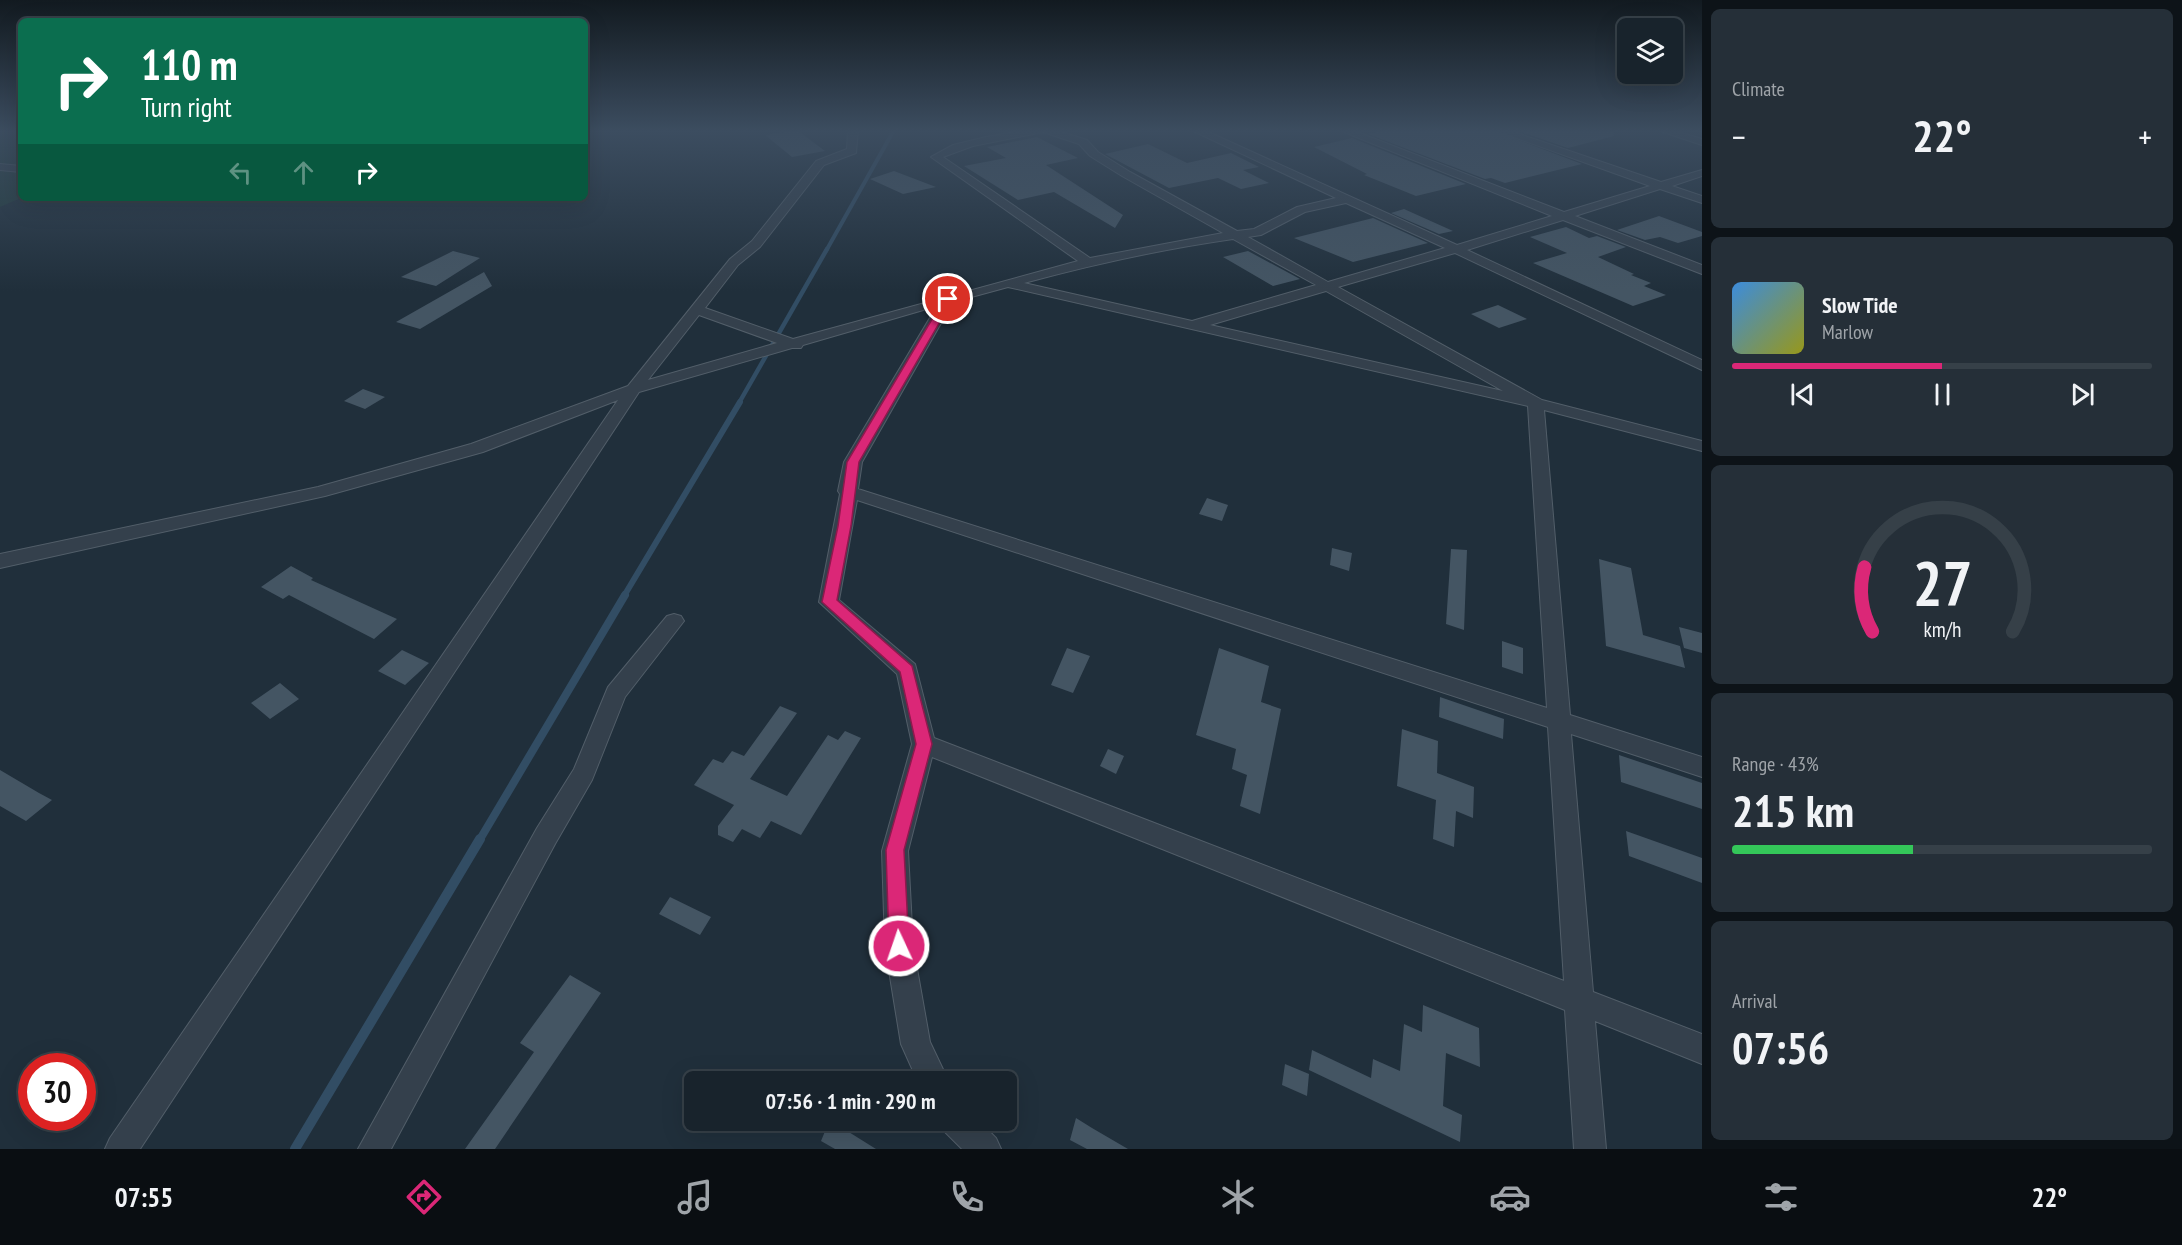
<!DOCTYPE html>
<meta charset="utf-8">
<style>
:root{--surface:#18232c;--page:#252f38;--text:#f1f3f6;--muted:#9fa4a9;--line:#364048;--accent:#db2777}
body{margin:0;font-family:"PT Sans Narrow",sans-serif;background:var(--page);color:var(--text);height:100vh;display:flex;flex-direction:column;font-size:22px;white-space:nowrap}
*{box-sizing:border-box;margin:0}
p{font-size:20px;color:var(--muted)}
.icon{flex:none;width:33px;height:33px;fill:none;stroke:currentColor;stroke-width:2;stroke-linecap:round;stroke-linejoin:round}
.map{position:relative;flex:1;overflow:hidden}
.details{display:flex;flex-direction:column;gap:9px;padding:9px;background:#0d1318;width:480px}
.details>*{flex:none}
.guide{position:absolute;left:18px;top:18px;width:570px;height:183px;border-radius:9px;box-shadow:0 6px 24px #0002,0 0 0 2px var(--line);background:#0b6e4f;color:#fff;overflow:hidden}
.tools{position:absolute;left:1617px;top:18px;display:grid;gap:12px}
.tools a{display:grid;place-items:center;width:66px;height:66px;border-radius:9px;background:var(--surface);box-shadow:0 6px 24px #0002,0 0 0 2px var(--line);font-size:30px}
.speed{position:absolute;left:18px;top:1053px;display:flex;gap:12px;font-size:30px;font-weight:700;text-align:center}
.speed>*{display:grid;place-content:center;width:78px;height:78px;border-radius:50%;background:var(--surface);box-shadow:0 6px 24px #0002,0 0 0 2px var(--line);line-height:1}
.speed .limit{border:9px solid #d22;background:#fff;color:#111}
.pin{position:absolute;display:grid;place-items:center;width:51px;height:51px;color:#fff;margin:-26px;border:3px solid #fff;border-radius:50%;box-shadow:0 2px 6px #0007}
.me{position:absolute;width:66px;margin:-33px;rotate:357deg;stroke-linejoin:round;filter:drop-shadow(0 0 4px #0008)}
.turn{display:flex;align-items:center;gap:21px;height:126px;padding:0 24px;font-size:27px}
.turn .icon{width:78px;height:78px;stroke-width:2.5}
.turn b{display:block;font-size:42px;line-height:51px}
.lanes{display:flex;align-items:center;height:57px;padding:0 24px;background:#0003;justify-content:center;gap:30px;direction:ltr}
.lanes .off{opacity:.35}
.big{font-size:45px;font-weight:800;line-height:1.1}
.details .card{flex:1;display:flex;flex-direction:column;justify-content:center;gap:9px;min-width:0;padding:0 21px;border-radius:9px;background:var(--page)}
.details .dial{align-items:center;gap:0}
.dial svg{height:156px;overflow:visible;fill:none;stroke:var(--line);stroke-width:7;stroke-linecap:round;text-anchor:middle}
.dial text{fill:var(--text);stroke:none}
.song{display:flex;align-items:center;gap:18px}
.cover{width:72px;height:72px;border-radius:9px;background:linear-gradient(135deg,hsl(210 70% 55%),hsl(60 70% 35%))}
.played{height:6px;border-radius:3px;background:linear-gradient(90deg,var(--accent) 50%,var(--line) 50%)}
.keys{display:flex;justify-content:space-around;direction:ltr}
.heat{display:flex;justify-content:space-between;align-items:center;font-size:33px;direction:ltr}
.charge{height:9px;border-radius:4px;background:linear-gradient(90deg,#34c759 43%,var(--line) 0)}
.trip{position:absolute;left:684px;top:1071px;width:333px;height:60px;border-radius:9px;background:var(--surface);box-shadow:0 6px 24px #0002,0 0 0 2px var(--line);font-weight:800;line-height:60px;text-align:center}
.tabs{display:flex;height:96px;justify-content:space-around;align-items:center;background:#0a0e12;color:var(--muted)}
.tabs .icon{width:42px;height:42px}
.tabs .selected{color:var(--accent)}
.tabs b{font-size:27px;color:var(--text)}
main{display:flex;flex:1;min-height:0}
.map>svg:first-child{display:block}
</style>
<main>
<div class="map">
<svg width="1702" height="1149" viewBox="0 0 1702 1149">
<rect width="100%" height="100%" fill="#202f3b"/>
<path fill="#223c3c" d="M0,130H21V198L0,207Z"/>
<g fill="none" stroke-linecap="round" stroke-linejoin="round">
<path stroke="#324d64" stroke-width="4" d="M826,251L894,130"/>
<path stroke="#324d64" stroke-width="4.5" d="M739,403L827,249"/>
<path stroke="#324d64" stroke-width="6" d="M624,596L740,402"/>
<path stroke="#324d64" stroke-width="8" d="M479,841L625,595"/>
<path stroke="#324d64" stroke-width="10" d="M295,1149L480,839"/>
</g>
<path fill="#445563" d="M797,130L825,151L792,157L765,135Z
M1385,130H1492L1582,164L1505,183L1491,178L1485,179L1368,134Z
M1515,130H1613L1614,136L1568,148Z
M1037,137L1078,158L1046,165L1123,215L1115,228L1054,192L1018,200L964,166L1006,158L987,147Z
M1352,138L1466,184L1416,196L1364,175L1367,174L1314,147Z
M1148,144L1187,163L1231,153L1259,167L1243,170L1269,183L1241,189L1218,178L1169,188L1105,154Z
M894,171L936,187L903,194L870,179Z
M1404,209L1453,231L1439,234L1391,213Z
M1659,216L1702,232V236L1678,243L1660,237L1645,240L1617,230Z
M1373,218L1428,243L1353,262L1294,238Z
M1566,227L1589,238L1597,236L1626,247L1598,257L1634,274L1631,275L1651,283L1644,286L1666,295L1633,306L1533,263L1567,253L1530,237Z
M453,251L480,258L436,286L401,277Z
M1248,251L1300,279L1273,286L1223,257Z
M484,272L492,286L420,329L396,322Z
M1498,305L1527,319L1499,328L1471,314Z
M363,389L385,397L365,409L344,401Z
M1207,498L1228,505L1222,521L1199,514Z
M1332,548L1352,553L1349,571L1330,565Z
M1451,549L1467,550L1464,630L1446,624Z
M1599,559L1631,568L1643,635L1680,646L1685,668L1606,646Z
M291,566L313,578L311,580L397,619L374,639L289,595L283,599L261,587Z
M1679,627L1702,633V653L1684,648Z
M1502,641L1523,648V674L1502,667Z
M1067,648L1090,656L1073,693L1051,685Z
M1219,648L1269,666L1261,702L1281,709L1260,814L1240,806L1247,775L1232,769L1236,749L1196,735Z
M402,650L429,663L405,685L378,671Z
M280,683L299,699L270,719L251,703Z
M1440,697L1504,719L1503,739L1439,717Z
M780,706L797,713L750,779L787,796L828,735L838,740L845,731L861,738L801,835L771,821L760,838L742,829L733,842L718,835V826L734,805L694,785L713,759L723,763L732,751L744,756Z
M1402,729L1438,741L1437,773L1474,787L1473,818L1456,811L1454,847L1433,839L1436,800L1397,786Z
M1108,749L1124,756L1116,774L1100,766Z
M1619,755L1702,783V809L1621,782Z
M0,770L39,793L52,800L26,821L0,806Z
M1626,831L1702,858V883L1629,856Z
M670,897L711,917L700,935L659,914Z
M570,975L601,993L495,1149H465L534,1052L520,1043Z
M1423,1005L1479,1028L1480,1067L1446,1053L1443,1106L1462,1115L1460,1142L1309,1070L1312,1050L1371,1078L1373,1059L1400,1071L1404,1024L1422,1032Z
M1285,1064L1309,1074L1307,1096L1282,1085Z
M1076,1118L1092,1128L1128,1149H1087L1070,1140Z
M828,1124H836L876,1149H835L821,1141Z"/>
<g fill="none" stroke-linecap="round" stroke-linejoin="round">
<defs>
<path id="street" d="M848,130H858L856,153L824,165L760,247L738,265L705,308L793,339L1078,261L931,157L953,145L986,137L1026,130H1055L1087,140L1098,152L1130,172L1237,231L1254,229L1297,207L1336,198L1191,130H1204L1457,245L1552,216L1339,130H1352L1564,212L1650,186L1494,130H1508L1661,182L1702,170V176L1672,186L1702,196V203L1660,189L1575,216L1702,265V274L1563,220L1467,250L1702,360V370L1455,253L1338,287L1542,400L1702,441V451L1544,410L1570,715L1702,757V777L1571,734L1593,992L1702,1034V1064L1595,1021L1606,1149H1574L1565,1010L932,757L908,851L913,946L930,1042L949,1082H918L901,1044L885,946L882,851L912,744L897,674L819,602L840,494L838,491L844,462L937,306L803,345L801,348H792L639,392L140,1149H105L110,1138L618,400L483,452L325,496L0,568V554L318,487L471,444L628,386L730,259L752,241L816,161L847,149ZM1043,132L1079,144L1090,156L1122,176L1223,233L1090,258L943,157L973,146ZM1346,203L1445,248L1328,282L1248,237L1261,235L1305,212ZM1233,239L1316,285L1192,321L1024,283C1094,264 1163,249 1233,239ZM1008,287L1528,406L1547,708L858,489L862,462L953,302ZM1326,291L1503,391L1210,325ZM699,315L777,343L648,380ZM857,500L1548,727L1564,981L934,738L915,664L839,600Z
M1657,130H1672L1702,139V145Z
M0,164L21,166V172L0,170Z
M674,614L681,616L684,621L625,697L592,780L555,844L391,1149H358L537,828L574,769L608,687L667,616Z
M940,1120H978L996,1138L1001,1149H962L944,1131Z"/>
</defs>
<use href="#street" stroke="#525e69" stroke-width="2"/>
<use href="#street" fill="#34404c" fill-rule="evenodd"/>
</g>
<linearGradient id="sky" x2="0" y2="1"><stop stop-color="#121a20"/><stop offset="0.45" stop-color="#3c4d60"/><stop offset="1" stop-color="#3c4d60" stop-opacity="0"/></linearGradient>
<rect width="1702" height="291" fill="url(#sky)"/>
<path fill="#db2777" stroke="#8e194d" stroke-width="1.5" d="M948,296L953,299L859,462L851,526L837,600L912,666L932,744L904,850L909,946L906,953L899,956L892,953L889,946L886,850L916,744L900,672L822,602L838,526L847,462L944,299Z"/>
</svg>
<div class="tools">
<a><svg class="icon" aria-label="layers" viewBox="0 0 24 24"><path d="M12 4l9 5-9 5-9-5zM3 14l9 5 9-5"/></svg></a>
</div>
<div class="speed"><div class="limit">30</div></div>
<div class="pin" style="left:948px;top:299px;background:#d93025"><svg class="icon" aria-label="arrive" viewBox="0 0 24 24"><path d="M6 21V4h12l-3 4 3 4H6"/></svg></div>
<svg class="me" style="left:899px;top:946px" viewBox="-20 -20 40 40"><circle r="17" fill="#db2777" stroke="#fff" stroke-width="3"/><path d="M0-11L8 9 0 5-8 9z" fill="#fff"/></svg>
<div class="trip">07:56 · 1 min · 290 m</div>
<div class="guide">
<div class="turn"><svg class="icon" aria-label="right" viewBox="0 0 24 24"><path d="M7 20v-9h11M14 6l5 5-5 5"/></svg><div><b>110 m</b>Turn right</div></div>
<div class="lanes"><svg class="icon off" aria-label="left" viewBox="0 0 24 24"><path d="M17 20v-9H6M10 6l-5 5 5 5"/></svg><svg class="icon off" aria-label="ahead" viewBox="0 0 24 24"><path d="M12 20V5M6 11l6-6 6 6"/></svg><svg class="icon" aria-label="right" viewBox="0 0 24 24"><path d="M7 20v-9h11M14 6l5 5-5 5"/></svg></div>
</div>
</div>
<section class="details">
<div class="card"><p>Climate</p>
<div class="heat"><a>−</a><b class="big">22°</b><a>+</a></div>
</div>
<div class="card">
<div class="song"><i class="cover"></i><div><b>Slow Tide</b><p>Marlow</p></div></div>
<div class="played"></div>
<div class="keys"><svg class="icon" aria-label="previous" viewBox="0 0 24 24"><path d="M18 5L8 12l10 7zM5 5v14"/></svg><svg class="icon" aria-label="pause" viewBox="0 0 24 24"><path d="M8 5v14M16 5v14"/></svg><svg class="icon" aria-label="next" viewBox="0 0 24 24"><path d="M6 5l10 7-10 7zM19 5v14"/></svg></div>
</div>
<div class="card dial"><svg viewBox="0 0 100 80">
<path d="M14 69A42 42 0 1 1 86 69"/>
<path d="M14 69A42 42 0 0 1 10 36" stroke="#db2777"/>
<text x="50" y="56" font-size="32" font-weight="700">27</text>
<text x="50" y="72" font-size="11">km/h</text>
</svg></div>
<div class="card"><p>Range · 43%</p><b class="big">215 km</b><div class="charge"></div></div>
<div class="card"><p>Arrival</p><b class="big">07:56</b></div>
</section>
</main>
<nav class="tabs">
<b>07:55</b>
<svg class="icon selected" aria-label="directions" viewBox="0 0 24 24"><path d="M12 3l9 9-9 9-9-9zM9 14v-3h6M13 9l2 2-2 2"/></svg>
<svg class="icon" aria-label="music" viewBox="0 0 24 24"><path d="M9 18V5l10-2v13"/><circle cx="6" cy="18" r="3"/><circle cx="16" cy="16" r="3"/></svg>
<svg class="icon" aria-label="phone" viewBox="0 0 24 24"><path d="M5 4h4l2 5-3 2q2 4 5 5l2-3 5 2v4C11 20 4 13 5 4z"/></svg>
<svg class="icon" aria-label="climate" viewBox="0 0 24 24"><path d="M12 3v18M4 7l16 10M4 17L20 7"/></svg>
<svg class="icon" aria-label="car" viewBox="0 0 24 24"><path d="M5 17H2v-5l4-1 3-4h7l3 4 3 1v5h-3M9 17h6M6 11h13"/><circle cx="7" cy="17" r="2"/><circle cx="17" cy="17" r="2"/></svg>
<svg class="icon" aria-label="filters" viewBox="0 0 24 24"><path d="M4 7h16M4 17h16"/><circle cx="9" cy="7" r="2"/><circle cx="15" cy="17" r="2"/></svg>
<b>22°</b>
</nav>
